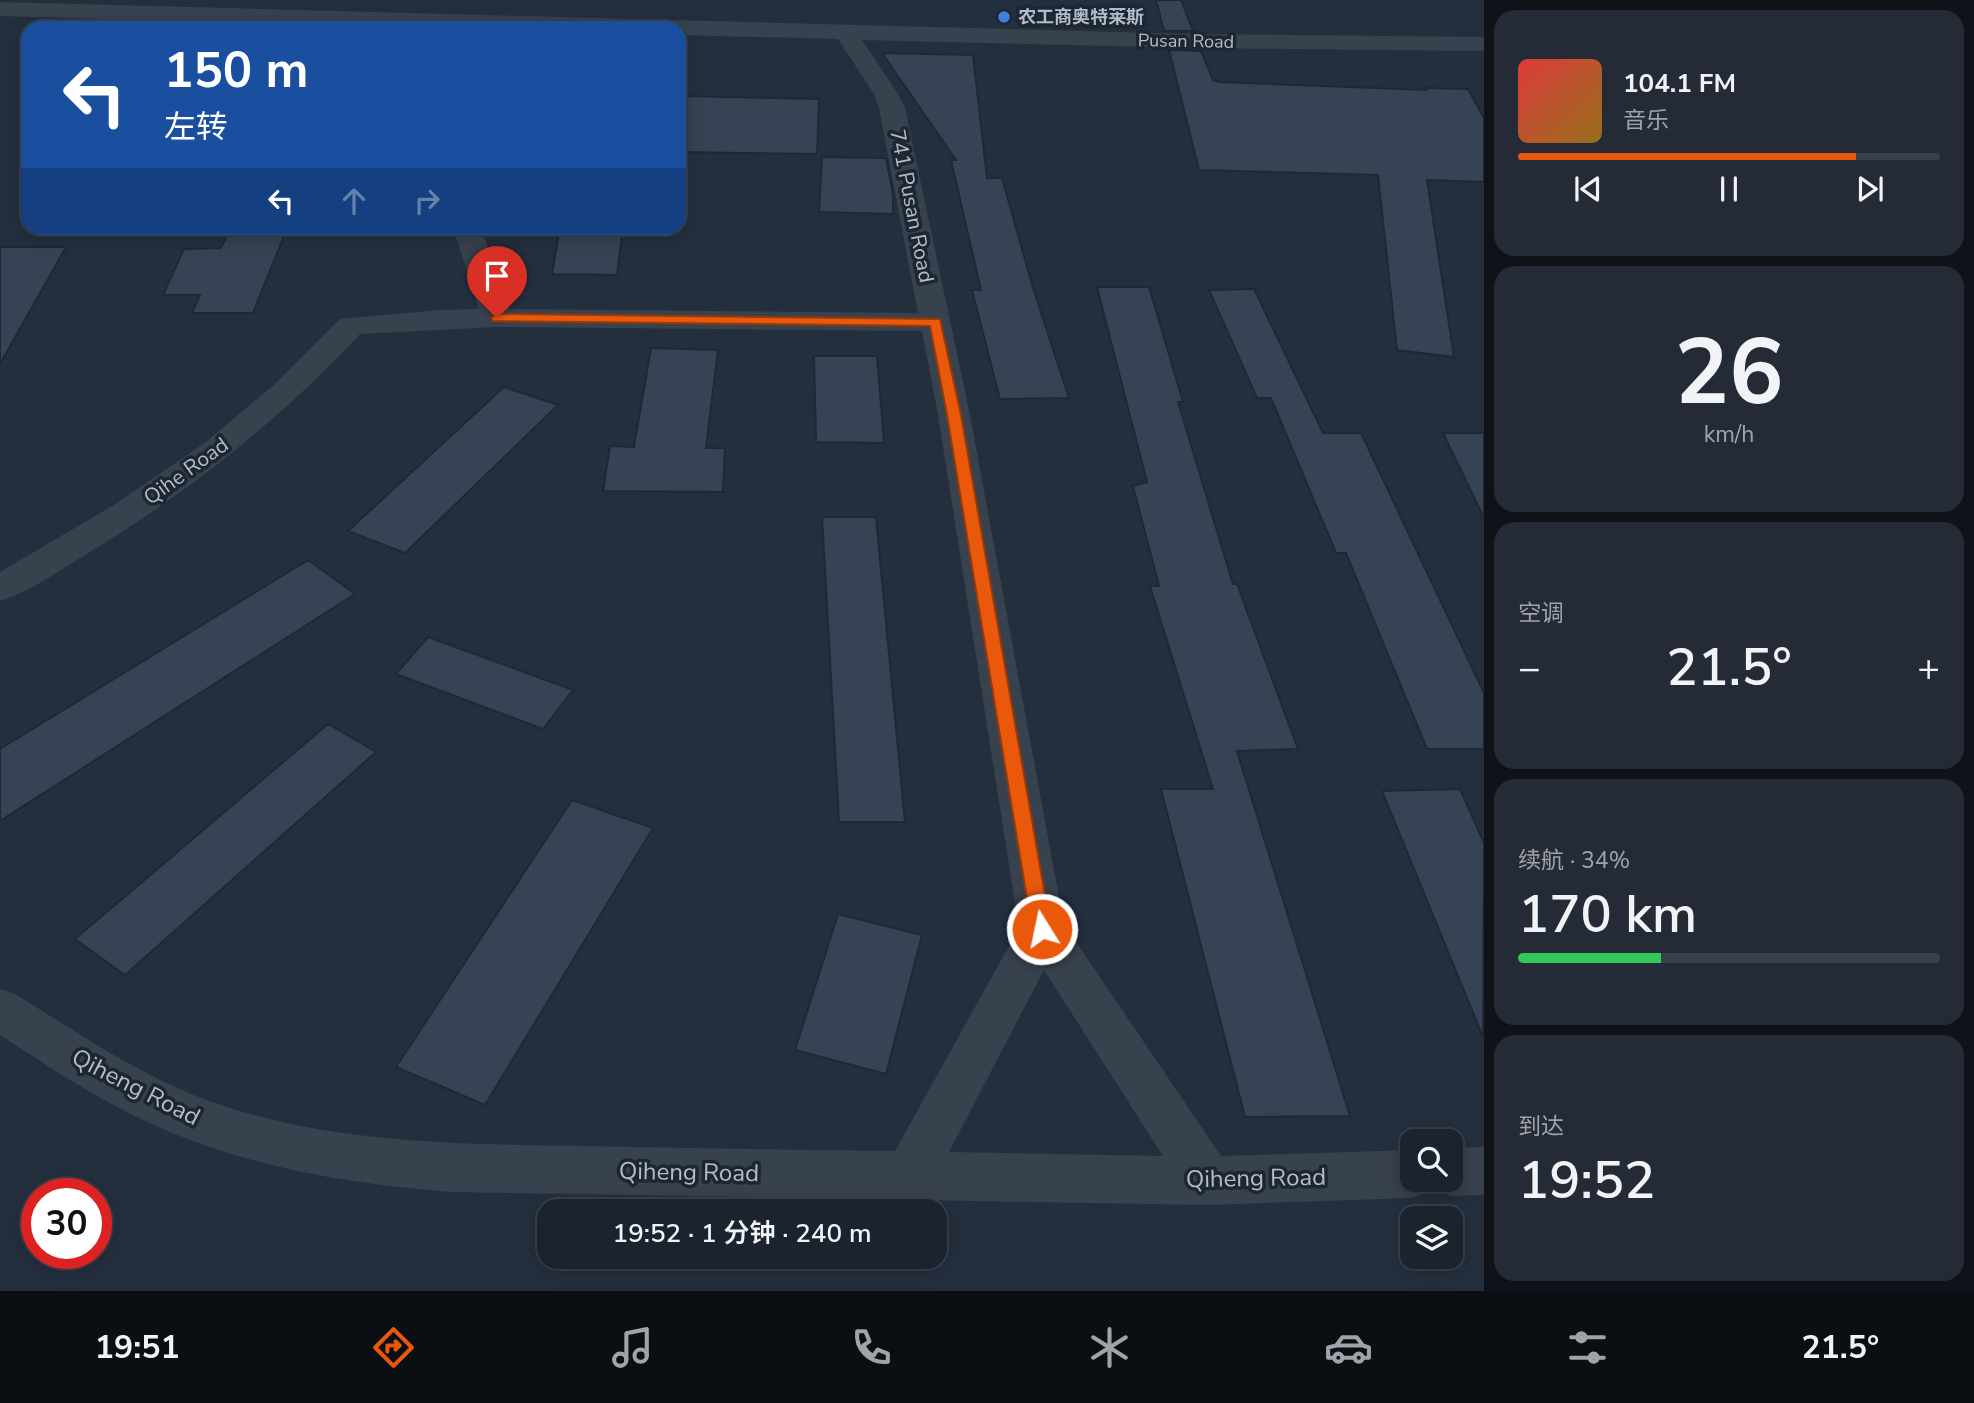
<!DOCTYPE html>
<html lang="zh">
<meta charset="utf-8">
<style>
:root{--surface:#1b232e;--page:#242b36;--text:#f1f3f6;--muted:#a0a4aa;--line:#39404a;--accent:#ea580c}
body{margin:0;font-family:"Nunito Sans","Noto Sans SC",sans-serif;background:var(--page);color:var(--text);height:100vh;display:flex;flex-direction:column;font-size:26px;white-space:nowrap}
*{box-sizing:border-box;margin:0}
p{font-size:23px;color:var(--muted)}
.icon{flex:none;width:38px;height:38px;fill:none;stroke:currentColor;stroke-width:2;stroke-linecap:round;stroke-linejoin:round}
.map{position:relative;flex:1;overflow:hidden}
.panel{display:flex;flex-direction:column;gap:10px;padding:10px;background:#0f1319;width:490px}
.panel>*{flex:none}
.top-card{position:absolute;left:21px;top:21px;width:665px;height:214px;border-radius:21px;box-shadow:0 4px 18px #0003,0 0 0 2px var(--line);background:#1a4fa0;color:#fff;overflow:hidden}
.tools{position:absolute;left:1400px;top:1129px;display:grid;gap:14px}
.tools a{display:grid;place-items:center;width:63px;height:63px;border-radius:14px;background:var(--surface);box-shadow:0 4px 18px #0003,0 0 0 2px var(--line);font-size:35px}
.speed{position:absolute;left:21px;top:1178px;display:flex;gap:14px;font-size:35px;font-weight:700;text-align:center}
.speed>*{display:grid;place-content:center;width:91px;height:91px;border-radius:50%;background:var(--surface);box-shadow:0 4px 18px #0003,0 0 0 2px var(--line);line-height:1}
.speed .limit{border:10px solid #d22;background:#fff;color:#111}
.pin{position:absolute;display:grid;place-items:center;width:60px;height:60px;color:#fff;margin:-72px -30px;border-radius:50% 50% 50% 0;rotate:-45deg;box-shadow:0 0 7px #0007}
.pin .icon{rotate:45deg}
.me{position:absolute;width:77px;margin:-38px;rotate:350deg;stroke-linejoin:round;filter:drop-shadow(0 0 5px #0008)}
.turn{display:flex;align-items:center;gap:24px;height:147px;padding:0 28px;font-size:32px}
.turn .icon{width:91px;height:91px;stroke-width:2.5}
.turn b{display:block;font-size:49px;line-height:60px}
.lanes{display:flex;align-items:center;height:66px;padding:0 28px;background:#0003;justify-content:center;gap:35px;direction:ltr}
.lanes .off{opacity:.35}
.big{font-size:52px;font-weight:600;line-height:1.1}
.panel .tile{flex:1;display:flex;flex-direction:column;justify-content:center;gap:10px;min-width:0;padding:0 24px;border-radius:21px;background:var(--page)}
.panel .dial{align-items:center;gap:0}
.dial b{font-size:91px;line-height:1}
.song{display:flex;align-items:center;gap:21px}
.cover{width:84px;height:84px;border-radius:10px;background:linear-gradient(135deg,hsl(0 70% 55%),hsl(40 70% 35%))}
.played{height:7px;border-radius:4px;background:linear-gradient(90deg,var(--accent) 80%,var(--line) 80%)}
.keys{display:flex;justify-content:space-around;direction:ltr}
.heat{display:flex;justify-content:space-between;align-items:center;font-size:38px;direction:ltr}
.charge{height:10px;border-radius:5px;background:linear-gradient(90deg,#34c759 34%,var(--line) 0)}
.trip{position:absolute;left:537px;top:1199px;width:410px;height:70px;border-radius:21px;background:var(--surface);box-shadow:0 4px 18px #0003,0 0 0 2px var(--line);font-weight:600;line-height:70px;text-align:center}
.menu{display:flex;height:112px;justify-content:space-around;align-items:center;background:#0b0e12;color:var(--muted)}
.menu .icon{width:49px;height:49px}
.menu .on{color:var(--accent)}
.menu b{font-size:32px;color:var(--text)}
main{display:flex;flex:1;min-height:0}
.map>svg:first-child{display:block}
</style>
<main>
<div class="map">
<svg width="1484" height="1291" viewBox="0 0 1484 1291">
<rect width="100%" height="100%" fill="#242f3e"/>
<path fill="#364354" stroke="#1f2835" stroke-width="2" d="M1156,0H1181L1193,31H1164Z
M1169,50L1201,51L1213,80L1219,82L1426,90L1424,88L1468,89L1484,118V182L1427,180L1454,357L1397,350L1378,175L1199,170Z
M882,53L973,55L987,178H1002L1033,288L1069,398L1000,399L972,290H981L951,160H956Z
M682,96L819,99L817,154L679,152Z
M822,157L886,158L893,194V214L819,212Z
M560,228H623L617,275L552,274Z
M229,231H286L253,313H192L200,295H163L184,249L221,248Z
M0,247H66L0,364Z
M1097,287H1149L1183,402H1178L1233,584H1237L1298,749L1237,751L1350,1116L1245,1117L1161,789H1213L1150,586H1159L1133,486L1147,482Z
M1254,289L1323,433H1361L1484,693V749H1427L1346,553H1336L1271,398H1257L1209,290Z
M651,348L718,350L706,448H725L723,492L603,491L610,446L634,447Z
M814,356H877L884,443L816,442Z
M504,387L558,405L405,553L348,531Z
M1443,433H1484V518Z
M822,517H876L905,822H839Z
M308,560L355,594L0,821V749Z
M428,637L573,690L543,729L396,674Z
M328,724L376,752L125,975L75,939Z
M1460,789L1484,843L1483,1037L1382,791Z
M572,800L653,828L485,1105L396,1067Z
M838,914L922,935L886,1074L795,1050Z"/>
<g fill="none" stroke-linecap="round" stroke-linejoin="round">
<path fill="#38414e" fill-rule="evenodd" d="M0,2L1194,34L1484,37V51L1194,48L862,40L898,94L905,108L970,415L1064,924L1221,1156L1412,1150V1180H1451V1148L1484,1147V1195L1451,1196L1432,1187L1430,1191L1412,1198L1208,1205L452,1192C343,1183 237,1166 137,1117C89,1094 45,1064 0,1035V989L17,995C84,1037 151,1083 227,1107C342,1144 463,1144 583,1146C687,1148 791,1150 895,1151L1019,928L938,415L922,331L497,327L360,334C278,422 187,493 85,555C58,571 30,592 0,601V572L114,505L206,442L276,383L340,319L440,310L479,309L453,228H481L509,309L918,313L879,108L874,94L838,39L679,35V28H426L0,16ZM1044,970L1163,1156L949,1152Z"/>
</g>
<path fill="#ea580c" stroke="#983908" stroke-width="2" d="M497,314L940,319L961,415L1051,929L1048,935L1042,937L1035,935L1032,929L947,415L930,326L493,321L491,318Z"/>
<circle fill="#3f7fe0" stroke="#1d2633" stroke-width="2.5" cx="1004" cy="17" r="7"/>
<g text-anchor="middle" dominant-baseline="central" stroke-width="7" stroke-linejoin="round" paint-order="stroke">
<g font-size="18" font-weight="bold" fill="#b4bcc9" stroke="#1d2633" text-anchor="start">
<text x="1018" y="17">农工商奥特莱斯</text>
</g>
<g font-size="18" fill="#b4bcc9" stroke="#1d2633">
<text transform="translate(1186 41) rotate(1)">Pusan Road</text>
</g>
<g font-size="21" fill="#b4bcc9" stroke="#1d2633">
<text transform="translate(912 206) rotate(79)">741 Pusan Road</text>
<text transform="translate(186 471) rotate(-36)">Qihe Road</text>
</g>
<g font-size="24" fill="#b4bcc9" stroke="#1d2633">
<text transform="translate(136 1087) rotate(27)">Qiheng Road</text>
<text transform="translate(689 1172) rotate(1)">Qiheng Road</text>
<text transform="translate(1256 1178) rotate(-1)">Qiheng Road</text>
</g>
</g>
</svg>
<div class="tools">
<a><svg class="icon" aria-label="search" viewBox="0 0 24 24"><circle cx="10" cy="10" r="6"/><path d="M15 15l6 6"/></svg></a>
<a><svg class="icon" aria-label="layers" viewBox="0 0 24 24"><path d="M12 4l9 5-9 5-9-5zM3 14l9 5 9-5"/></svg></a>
</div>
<div class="speed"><div class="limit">30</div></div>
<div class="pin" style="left:497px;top:318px;background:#d93025"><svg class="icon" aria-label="arrive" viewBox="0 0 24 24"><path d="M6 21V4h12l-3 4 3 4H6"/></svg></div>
<svg class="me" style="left:1042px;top:929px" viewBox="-20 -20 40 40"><circle r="17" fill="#ea580c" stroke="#fff" stroke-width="3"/><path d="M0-11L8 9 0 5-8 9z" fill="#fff"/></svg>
<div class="trip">19:52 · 1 分钟 · 240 m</div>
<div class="top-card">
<div class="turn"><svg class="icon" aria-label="left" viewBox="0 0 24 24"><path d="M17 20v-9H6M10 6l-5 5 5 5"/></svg><div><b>150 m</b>左转</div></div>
<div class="lanes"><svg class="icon" aria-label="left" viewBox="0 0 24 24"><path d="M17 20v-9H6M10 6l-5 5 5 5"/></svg><svg class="icon off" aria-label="ahead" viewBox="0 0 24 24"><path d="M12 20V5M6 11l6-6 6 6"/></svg><svg class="icon off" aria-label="right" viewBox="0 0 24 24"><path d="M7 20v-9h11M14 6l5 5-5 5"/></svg></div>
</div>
</div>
<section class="panel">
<div class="tile">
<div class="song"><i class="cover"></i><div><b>104.1 FM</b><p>音乐</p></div></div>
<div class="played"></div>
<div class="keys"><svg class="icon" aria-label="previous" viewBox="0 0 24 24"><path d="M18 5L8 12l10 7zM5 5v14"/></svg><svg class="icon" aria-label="pause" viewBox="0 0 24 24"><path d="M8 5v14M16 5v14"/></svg><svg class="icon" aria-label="next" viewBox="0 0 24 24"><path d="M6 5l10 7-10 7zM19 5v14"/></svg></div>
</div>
<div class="tile dial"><b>26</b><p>km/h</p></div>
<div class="tile"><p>空调</p>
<div class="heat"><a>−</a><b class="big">21.5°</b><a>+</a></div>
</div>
<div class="tile"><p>续航 · 34%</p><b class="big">170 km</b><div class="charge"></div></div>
<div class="tile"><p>到达</p><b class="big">19:52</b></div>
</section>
</main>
<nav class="menu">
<b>19:51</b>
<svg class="icon on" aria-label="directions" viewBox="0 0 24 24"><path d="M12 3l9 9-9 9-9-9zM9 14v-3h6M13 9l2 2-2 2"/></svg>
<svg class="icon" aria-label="music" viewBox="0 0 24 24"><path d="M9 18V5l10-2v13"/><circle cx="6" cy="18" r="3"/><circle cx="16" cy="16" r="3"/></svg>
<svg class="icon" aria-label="phone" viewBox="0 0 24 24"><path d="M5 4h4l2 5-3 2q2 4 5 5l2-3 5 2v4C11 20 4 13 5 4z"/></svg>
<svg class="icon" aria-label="climate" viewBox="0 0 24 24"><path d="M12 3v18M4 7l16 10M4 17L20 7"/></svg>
<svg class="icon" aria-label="car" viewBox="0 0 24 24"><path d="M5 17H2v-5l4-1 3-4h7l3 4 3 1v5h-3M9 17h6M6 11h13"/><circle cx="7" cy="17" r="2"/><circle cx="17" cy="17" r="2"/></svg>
<svg class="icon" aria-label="filters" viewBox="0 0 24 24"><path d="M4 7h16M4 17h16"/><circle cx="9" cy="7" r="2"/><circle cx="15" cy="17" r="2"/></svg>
<b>21.5°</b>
</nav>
